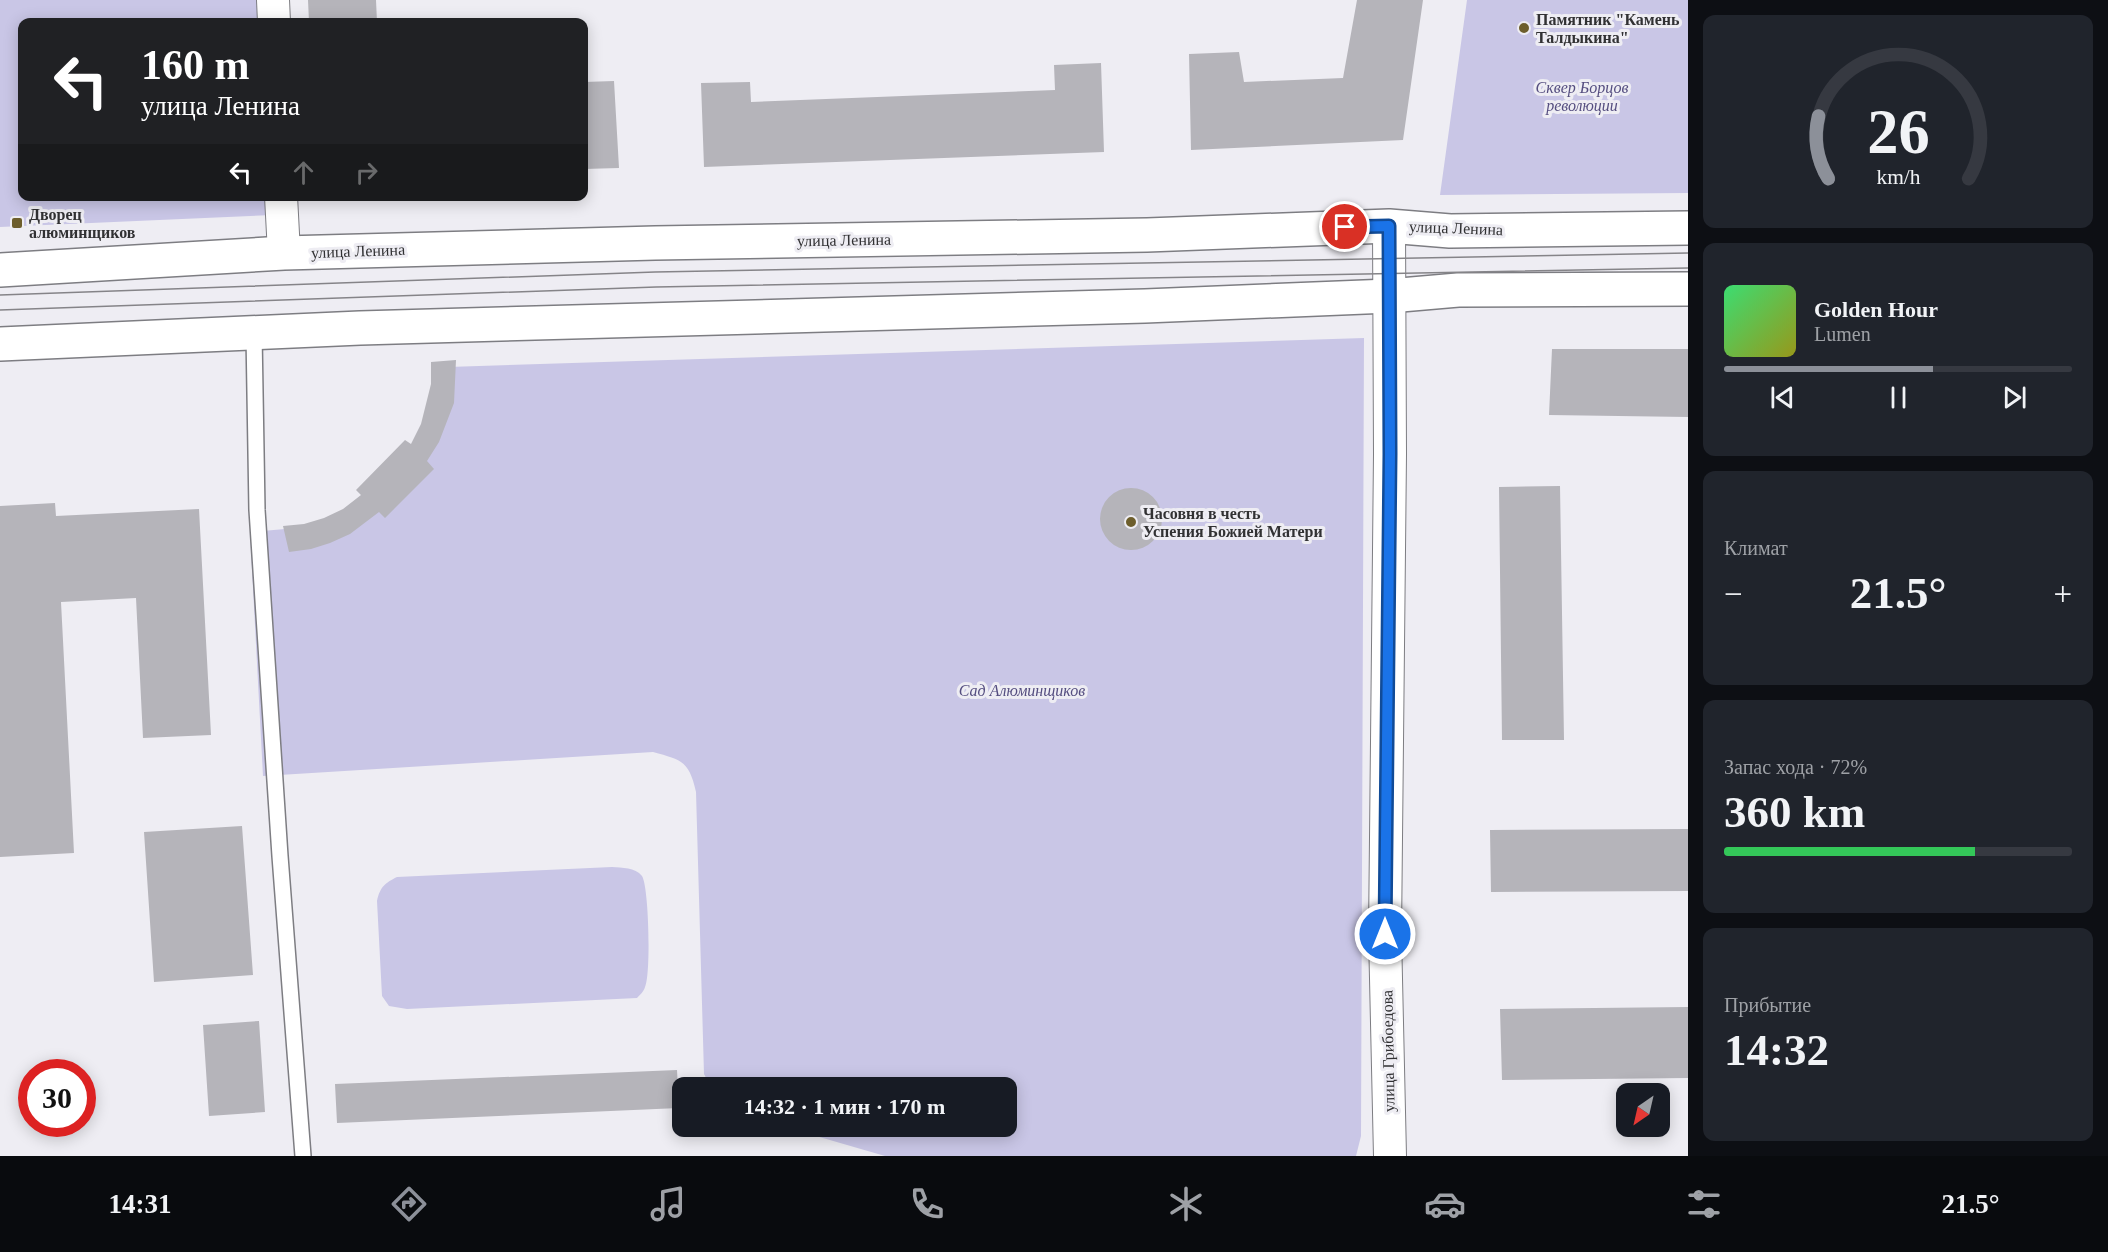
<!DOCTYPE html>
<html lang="ru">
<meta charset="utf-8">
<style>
:root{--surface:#171b24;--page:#20242c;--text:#f1f3f6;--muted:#9ea1a6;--line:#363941;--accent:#8c9099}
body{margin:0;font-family:"Times New Roman",serif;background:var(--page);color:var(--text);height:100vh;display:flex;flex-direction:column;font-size:22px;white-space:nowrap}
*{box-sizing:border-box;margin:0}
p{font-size:20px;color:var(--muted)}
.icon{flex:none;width:33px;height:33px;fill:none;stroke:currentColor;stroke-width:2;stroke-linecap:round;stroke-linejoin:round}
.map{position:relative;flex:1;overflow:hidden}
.sheet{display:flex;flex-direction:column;gap:15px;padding:15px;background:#0d0f14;width:420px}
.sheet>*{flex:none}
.banner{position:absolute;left:18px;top:18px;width:570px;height:183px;border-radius:12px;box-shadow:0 3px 15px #0003;background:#202124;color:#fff;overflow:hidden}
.needle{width:39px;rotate:214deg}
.fabs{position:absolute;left:1616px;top:1083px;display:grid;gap:12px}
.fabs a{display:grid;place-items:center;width:54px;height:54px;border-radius:12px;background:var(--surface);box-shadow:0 3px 15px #0003;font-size:30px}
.speed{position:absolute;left:18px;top:1059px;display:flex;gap:12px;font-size:30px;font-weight:700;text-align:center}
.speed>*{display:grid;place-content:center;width:78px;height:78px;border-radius:50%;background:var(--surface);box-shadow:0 3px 15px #0003;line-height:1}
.speed .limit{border:9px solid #d22;background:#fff;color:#111}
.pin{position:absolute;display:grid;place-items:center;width:51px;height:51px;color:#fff;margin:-26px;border:3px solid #fff;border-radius:50%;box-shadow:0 2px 6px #0007}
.me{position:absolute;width:66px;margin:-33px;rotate:0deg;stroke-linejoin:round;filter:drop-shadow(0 0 4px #0008)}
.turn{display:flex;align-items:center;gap:21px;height:126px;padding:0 24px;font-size:27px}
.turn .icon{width:78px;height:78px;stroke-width:2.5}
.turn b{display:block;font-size:42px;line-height:51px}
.lanes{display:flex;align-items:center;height:57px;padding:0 24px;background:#0003;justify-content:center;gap:30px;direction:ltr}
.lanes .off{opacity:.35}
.big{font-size:45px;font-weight:700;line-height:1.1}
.sheet .card{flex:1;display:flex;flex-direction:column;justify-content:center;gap:9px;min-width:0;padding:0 21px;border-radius:12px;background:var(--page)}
.sheet .dial{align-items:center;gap:0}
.dial svg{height:156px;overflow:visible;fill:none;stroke:var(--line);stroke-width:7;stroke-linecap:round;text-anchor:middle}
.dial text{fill:var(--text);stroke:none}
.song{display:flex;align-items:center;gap:18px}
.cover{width:72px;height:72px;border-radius:9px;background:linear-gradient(135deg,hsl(140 70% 55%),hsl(60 70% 35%))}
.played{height:6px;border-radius:3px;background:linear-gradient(90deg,var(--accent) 60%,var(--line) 60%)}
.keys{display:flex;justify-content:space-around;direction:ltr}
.heat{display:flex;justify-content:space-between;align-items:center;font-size:33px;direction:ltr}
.charge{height:9px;border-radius:4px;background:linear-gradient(90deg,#34c759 72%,var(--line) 0)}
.trip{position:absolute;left:672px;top:1077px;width:345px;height:60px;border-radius:12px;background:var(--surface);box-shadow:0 3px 15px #0003;font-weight:700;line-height:60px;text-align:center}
.tabs{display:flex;height:96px;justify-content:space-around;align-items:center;background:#090b0e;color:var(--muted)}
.tabs .icon{width:42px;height:42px}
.tabs .on{color:var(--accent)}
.tabs b{font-size:27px;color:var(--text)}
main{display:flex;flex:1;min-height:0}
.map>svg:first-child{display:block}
</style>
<main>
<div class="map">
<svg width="1688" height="1156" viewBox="0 0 1688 1156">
<rect width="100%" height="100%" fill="#eeedf3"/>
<path fill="#c9c6e6" d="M0,0H271V22H22V196L273,197V215L0,227Z
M1467,0H1688V193L1440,195Z
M1364,338L1361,1136L1356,1156H885L785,1127L1006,1126V1088L711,1087L704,1074L696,792C689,761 682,760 653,752L263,776L250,532L330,525L419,456L448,367Z
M612,867C622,868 635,867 642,876C649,887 651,975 645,987C644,991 640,995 637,998L407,1009L389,1006L382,996L377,901C380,887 385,883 397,877Z"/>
<path fill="#b5b4ba" d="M308,0H376L377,22H309Z
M1357,0H1423L1403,140L1191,150L1189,54L1239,52L1244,82L1343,78Z
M1101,63L1104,152L704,167L701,83L750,82L751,102L1055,90L1054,65Z
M614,81L619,168L584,169V82Z
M1552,349H1688V417L1549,415Z
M456,360L454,403L439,442L427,461L434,469L385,518L379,512L350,534L330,543L311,549L289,552L283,526L304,524L324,518L343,509L361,495L356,490L405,440L411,444L421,424L431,384V362Z
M1560,486L1564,740H1502L1499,487Z
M1100 519a31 31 0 1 1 62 0a31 31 0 1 1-62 0Z
M55,503L56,516L199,509L211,735L143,738L136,598L61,602L74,853L0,857V506Z
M242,826L253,975L154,982L144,832Z
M1688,829V891L1491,892L1490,830Z
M1688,1007V1078L1502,1080L1500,1009Z
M259,1021L265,1112L209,1116L203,1025Z
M677,1070L679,1108L337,1123L335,1084Z"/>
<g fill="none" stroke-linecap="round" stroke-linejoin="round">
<defs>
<path id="service" d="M254,334L257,510L280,856L303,1156"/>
<path id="minor" d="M273,0L274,22
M281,196L284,253
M1389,226L1390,454L1385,934L1390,1156"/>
<path id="secondary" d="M0,270L284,253L655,243L1147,235L1389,226L1450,231L1688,228
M0,344L360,328L1145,306L1389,296L1458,290L1688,289"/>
</defs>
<use href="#service" stroke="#7d7d82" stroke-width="18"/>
<use href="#minor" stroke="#7d7d82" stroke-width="34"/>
<use href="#secondary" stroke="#7d7d82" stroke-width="36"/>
<use href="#service" stroke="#fff" stroke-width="15"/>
<use href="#minor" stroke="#fff" stroke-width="32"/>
<use href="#secondary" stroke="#fff" stroke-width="33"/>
<path stroke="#858488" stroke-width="1.5" d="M0,295L655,272L1688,253
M0,310L656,287L1688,268"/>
</g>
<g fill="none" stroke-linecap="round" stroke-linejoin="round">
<defs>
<path id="route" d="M1345,227L1389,226L1390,454L1385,934"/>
</defs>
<use href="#route" stroke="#114b97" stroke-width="15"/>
<use href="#route" stroke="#1a73e8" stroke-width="10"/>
</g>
<g fill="#6d5e2c" stroke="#eeedf3" stroke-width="2">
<circle cx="1524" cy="28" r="6"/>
<rect x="11" y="217" width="12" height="12" rx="3"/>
<circle cx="1131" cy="522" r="6"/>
</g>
<g text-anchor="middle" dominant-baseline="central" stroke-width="6" stroke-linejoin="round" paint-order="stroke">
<g font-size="16" font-weight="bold" fill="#313133" stroke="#eeedf3" text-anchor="start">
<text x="1536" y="19">Памятник "Камень<tspan x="1536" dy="18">Талдыкина"</tspan></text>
<text x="29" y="214">Дворец<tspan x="29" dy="18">алюминщиков</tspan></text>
<text x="1143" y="513">Часовня в честь<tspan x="1143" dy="18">Успения Божией Матери</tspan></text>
</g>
<g font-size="16" font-style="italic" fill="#554e80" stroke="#eeedf3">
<text x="1582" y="87">Сквер Борцов<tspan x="1582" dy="18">революции</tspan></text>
<text x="1022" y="690">Сад Алюминщиков</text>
</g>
<g font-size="16" fill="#313133" stroke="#eeedf3">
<text transform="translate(1456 228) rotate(2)">улица Ленина</text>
<text transform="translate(844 240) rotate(-1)">улица Ленина</text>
<text transform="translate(358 251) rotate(-2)">улица Ленина</text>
<text transform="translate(1388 1051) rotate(-91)">улица Грибоедова</text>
</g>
</g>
</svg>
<div class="fabs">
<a><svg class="needle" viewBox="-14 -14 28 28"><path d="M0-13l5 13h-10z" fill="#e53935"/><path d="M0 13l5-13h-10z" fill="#9ea1a6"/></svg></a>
</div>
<div class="speed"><div class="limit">30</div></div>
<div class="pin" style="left:1345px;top:227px;background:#d93025"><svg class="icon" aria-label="arrive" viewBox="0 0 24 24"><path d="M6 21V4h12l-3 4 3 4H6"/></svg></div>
<svg class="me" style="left:1385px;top:934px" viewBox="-20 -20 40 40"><circle r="17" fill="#1a73e8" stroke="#fff" stroke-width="3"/><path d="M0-11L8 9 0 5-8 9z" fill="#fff"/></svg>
<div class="trip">14:32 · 1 мин · 170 m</div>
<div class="banner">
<div class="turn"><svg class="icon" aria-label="left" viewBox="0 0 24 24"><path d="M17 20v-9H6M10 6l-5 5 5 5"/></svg><div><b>160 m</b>улица Ленина</div></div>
<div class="lanes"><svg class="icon" aria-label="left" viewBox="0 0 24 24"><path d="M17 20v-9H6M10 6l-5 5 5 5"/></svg><svg class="icon off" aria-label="ahead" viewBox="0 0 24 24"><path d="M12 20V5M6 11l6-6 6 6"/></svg><svg class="icon off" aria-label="right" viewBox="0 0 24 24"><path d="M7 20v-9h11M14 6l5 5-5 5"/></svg></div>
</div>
</div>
<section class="sheet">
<div class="card dial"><svg viewBox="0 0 100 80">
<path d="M14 69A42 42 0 1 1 86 69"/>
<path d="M14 69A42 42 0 0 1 9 37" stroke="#8c9099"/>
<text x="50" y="56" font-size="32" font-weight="700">26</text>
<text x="50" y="72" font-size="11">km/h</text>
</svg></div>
<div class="card">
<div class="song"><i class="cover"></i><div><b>Golden Hour</b><p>Lumen</p></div></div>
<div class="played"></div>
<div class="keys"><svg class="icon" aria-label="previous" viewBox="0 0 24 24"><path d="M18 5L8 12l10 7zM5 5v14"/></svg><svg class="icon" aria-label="pause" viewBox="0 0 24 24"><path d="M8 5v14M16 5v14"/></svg><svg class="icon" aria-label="next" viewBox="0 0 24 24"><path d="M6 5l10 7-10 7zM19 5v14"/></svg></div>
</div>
<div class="card"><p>Климат</p>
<div class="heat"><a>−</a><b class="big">21.5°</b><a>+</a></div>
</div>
<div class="card"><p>Запас хода · 72%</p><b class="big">360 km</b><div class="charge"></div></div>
<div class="card"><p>Прибытие</p><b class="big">14:32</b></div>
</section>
</main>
<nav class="tabs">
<b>14:31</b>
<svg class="icon on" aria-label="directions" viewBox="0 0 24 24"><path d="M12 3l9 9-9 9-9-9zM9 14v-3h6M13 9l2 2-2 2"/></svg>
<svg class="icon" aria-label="music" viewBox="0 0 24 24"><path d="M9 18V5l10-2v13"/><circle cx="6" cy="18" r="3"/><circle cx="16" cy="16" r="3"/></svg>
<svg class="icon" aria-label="phone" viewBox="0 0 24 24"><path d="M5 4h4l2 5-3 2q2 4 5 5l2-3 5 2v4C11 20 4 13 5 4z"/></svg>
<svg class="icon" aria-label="climate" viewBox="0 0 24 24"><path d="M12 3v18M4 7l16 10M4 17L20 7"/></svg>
<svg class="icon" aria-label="car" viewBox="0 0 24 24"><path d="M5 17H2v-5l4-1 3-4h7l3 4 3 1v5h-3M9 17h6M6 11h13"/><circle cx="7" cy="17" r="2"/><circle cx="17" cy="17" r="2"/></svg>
<svg class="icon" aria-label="filters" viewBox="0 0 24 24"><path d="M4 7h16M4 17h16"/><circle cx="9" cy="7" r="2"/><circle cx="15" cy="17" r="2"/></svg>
<b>21.5°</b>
</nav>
